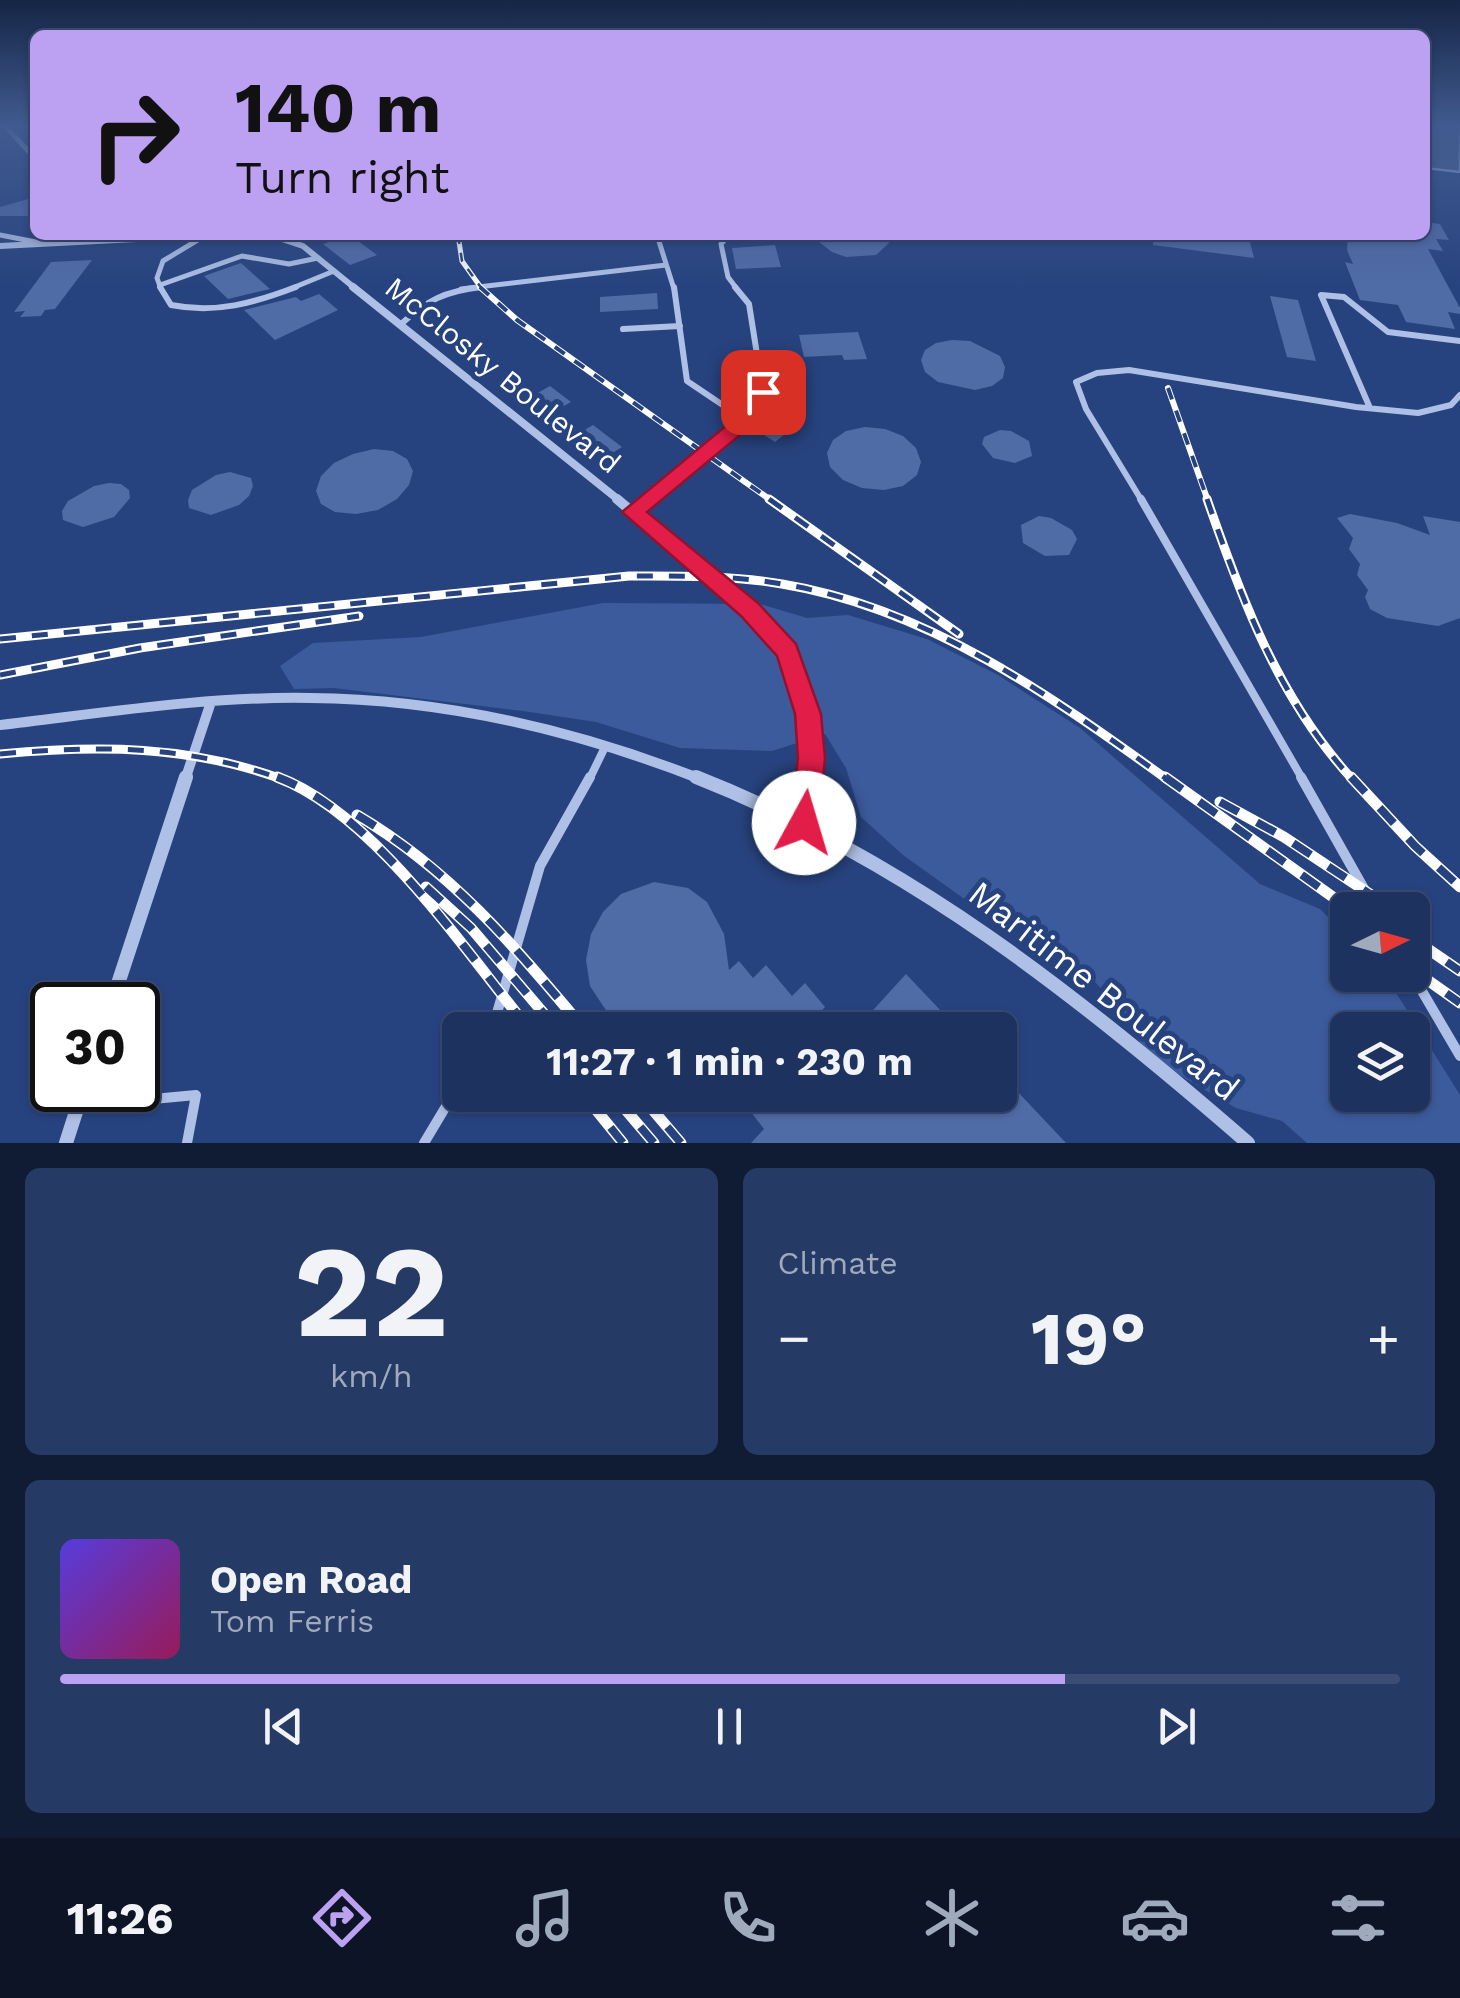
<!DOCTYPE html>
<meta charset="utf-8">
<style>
:root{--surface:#1d325f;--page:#253a65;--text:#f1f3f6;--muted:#a0aabd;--line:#3b4d74;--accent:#bca0f2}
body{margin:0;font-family:"Work Sans",sans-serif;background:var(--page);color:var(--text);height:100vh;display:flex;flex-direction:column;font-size:38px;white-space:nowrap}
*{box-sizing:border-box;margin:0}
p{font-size:32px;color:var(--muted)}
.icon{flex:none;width:55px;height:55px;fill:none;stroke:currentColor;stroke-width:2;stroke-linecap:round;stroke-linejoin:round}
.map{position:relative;height:1143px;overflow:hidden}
.drawer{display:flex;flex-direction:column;gap:25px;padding:25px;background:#101c34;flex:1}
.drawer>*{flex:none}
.top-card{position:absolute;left:30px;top:30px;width:1400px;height:210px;border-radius:15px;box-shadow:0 2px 8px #0004,0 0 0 2px var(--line);background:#bca0f2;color:#111;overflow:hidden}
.needle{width:65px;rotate:85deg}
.buttons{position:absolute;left:1330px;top:892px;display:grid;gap:20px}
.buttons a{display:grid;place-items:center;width:100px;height:100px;border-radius:15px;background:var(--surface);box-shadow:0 2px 8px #0004,0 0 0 2px var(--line);font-size:50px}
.speed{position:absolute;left:30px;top:982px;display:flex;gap:20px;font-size:50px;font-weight:700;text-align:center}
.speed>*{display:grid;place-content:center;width:130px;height:130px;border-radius:50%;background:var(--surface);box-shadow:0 2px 8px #0004,0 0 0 2px var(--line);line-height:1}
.speed .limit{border:5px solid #111;border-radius:15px;background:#fff;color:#111}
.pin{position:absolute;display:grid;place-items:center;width:85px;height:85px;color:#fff;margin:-42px;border-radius:20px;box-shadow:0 5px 15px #0006}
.me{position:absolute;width:110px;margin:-55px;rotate:6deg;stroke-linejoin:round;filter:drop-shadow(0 0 8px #0008)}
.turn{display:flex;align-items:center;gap:35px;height:210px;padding:0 40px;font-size:45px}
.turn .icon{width:130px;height:130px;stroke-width:2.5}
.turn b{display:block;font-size:70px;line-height:85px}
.big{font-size:75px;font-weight:700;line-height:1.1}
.drawer .tile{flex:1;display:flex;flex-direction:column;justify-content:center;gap:15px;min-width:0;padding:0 35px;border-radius:15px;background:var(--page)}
.drawer .dial{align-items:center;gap:0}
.dial b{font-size:130px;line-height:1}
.song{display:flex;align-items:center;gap:30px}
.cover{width:120px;height:120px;border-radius:15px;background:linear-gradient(135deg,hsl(250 70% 55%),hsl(330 70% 35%))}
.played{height:10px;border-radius:5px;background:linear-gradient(90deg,var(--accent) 75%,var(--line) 75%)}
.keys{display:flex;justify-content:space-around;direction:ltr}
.heat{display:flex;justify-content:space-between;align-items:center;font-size:55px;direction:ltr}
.drawer .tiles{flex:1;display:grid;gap:25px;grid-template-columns:1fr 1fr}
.tile:last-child{grid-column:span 2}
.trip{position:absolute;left:442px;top:1012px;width:575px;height:100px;border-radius:15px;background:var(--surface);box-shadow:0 2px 8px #0004,0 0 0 2px var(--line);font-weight:700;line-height:100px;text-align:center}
.tab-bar{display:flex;height:160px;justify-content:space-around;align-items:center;background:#0c1426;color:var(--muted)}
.tab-bar .icon{width:70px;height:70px}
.tab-bar .active{color:var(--accent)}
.tab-bar b{font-size:45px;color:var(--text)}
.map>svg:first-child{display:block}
</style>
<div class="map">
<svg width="1460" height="1143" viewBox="0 0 1460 1143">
<rect width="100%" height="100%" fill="#27437f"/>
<path fill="#3c5b9c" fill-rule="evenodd" d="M603,603L760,604L807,618L848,615L927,639L998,675L1080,728L1260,884L1320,909L1347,936L1348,975H1385L1460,1095V1143H1307L1282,1121L1236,1108L1152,1059L1098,985L1038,925L963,898L903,855L861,817L846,768L825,734L772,751L680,748L596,722L523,711L334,688L294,689L280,666L313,643L421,637ZM1348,1030H1412V1095H1348Z"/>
<path fill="#475b87" stroke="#a2b9e6" stroke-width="2.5" d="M1425,126H1460V172L1425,168Z"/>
<path fill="#506ca7" d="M35,197V216H0V207Z
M1425,222L1440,224L1449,240L1436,239L1443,251L1428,249L1460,308V314L1448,312L1455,329L1406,322L1398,305L1360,300L1345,262L1353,264L1347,250L1348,235H1425Z
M350,235L377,255L350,265L323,244Z
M810,235H886L889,243L876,255L846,257L832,252Z
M1154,235L1249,238L1254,258L1153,245Z
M775,245L781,267L736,269L732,248Z
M92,260L55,309L45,310L41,316L20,317L25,311L14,312L51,262Z
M241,263L270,289L228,299L204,276Z
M657,293L658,309L600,312V297Z
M319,294L338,310L275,340L244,310L296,297L301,301Z
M1270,296L1298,300L1316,361L1287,357Z
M858,332L867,359L844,360L842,355L804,357L799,335Z
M952,340L970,341L1000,356L1005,367L1003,378L992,386L975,390L938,382L925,372L921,360L925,350L936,343Z
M550,386L571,402L548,415L527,399Z
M789,413L803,420L775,442L761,433Z
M593,425L622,447L603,459L574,436Z
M865,427L885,429L903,436L916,448L921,462L917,475L903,486L884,490L862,488L843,480L830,467L827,453L833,440L846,431Z
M1000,430L1011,431L1029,441L1032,456L1015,463L993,458L982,444L984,437Z
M374,449L393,451L407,459L413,471L409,485L397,499L378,510L356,514L335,512L321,504L316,491L321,476L334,463L353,454Z
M230,472L251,478L253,486L249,496L239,505L211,515L189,508L188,500L192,490L216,475Z
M109,483L121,484L129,490L130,498L114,517L83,527L63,520L62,511L68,501L94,486Z
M1350,514L1397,523L1430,535L1423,516L1460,522V618L1438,626L1387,618L1370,609L1365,597L1368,590L1357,575L1360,564L1349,549L1353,538L1337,518Z
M1039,516L1051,518L1072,530L1077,539L1069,555L1045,556L1023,543L1021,525Z
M654,882L688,888L707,902L724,934L729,970L739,961L753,978L766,965L792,996L805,983L825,1007L813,1020L821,1030H718L704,1012L671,1030H633L611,1018L590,986L586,960L591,934L603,912L621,894Z
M906,974L959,1030H855Z
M1000,1073L1066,1143H751L764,1129L751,1112L766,1095H1000Z"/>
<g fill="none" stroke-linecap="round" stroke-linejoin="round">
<path stroke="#aec0e5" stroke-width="5" d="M5,126L35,158
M0,235L41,243
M657,235L674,289
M729,235L721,244L728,277L737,289
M160,285L242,256L289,264L318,258
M161,289L157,278L163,261L206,235
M290,289L334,271
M461,289L666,265"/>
<path stroke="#aec0e5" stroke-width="6" d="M160,287L171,305C216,314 254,303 296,287
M674,287L687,381L745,420
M400,325C427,300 445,291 482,287
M623,329L680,326
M1370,408L1321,295L1344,297L1388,332L1460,341
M646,501L745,420L763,392L749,304L735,287
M1142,501L1086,409L1076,382L1097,373L1129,370L1356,407L1418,413L1451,405L1460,395"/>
<path stroke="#aec0e5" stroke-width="8" d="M1141,499L1303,780
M633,512L649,499
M589,780L605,747"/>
<path stroke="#aec0e5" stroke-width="10" d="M1301,777L1376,910
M1412,974L1460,1056
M492,1030L540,866L590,777
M78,1106L196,1095L187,1143
M424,1143L460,1083"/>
<path stroke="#aec0e5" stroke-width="6" d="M270,235L303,246L356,289
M0,246L214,235"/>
<path stroke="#aec0e5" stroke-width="8" d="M353,287L620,501"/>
<path stroke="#aec0e5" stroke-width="10" d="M617,499L773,632C803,678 812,725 808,780
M0,725C103,713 207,696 310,698C445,699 578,731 703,780
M185,780L211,702"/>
<path stroke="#aec0e5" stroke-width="14" d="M696,777C907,860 1079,996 1248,1143
M804,823L808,777
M111,1005L186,777
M66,1143L83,1090"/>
<defs>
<path id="rail-far3" d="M458,235L462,261L482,289"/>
<path id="rail-far2" d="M480,287L517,320L772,501
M1168,388L1208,501"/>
<path id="rail-far1" d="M769,499L959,634
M1207,499C1242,600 1279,700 1353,780
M0,639L629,576C680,576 731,575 782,584C928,608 1051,696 1168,780
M0,675L140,648L359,616
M0,754C98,745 190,745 284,780"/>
<path id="rail" d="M277,777C373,812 465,951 530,1030
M1165,777L1351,910
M1351,777L1415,846L1460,887
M1220,802L1284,837L1394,910
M357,815C451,870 516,948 585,1030
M426,887L471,928L558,1030
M1412,938L1460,971
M1412,969L1460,1003
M584,1095L623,1143
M613,1095L654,1143
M640,1095L681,1143"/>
</defs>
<use href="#rail-far3" stroke="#fff" stroke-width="5"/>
<use href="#rail-far2" stroke="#fff" stroke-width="6"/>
<use href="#rail-far1" stroke="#fff" stroke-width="9"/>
<use href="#rail" stroke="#fff" stroke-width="11"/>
<use href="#rail-far3" stroke="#27437f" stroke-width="2.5" stroke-dasharray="9" stroke-linecap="butt"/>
<use href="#rail-far2" stroke="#27437f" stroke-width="4" stroke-dasharray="12" stroke-linecap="butt"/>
<use href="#rail-far1" stroke="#27437f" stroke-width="5" stroke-dasharray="16" stroke-linecap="butt"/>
<use href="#rail" stroke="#27437f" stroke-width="8" stroke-dasharray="21" stroke-linecap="butt"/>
</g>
<linearGradient id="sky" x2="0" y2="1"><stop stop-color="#152546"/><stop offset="0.44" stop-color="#415b90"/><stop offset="1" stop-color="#415b90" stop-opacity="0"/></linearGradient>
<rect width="1460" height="286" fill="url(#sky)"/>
<path fill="#e11d48" stroke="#92132f" stroke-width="2.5" d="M763,386L772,392L752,425L647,512L758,603L796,644L821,714L825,758L819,823L814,833L804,837L794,833L790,823L798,758L795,714L777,656L741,616L622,512L738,416L756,388Z"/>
<g text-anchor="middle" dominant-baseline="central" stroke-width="10" stroke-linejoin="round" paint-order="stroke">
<g font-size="30" fill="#fff" stroke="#27437f">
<text transform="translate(503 375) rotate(39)">McClosky Boulevard</text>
</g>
<g font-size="35" fill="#fff" stroke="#27437f">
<text transform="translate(1104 991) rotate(38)">Maritime Boulevard</text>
</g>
</g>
</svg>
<div class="buttons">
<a><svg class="needle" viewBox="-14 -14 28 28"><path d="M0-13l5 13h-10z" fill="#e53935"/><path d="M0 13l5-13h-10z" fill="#a0aabd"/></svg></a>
<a><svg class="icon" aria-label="layers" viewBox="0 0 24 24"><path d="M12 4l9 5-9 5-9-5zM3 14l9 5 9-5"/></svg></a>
</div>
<div class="speed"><div class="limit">30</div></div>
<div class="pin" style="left:763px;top:392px;background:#d93025"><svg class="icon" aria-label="arrive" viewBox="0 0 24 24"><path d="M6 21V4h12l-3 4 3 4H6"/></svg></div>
<svg class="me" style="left:804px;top:823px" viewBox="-20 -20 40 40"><circle r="19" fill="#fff"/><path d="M0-13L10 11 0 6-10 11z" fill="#e11d48"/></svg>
<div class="trip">11:27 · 1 min · 230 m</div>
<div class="top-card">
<div class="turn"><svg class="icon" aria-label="right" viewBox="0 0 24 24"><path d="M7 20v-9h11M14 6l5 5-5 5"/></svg><div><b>140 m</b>Turn right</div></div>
</div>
</div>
<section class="drawer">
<div class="tiles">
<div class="tile dial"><b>22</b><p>km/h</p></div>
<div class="tile"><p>Climate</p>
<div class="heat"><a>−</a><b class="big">19°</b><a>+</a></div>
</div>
<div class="tile">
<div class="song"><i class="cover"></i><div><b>Open Road</b><p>Tom Ferris</p></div></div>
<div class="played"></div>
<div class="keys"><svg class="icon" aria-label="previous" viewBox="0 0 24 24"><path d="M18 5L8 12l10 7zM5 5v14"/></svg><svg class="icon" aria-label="pause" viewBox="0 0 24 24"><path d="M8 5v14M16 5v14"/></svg><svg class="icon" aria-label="next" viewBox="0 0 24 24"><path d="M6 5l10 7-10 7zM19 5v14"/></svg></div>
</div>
</div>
</section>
<nav class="tab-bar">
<b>11:26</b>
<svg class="icon active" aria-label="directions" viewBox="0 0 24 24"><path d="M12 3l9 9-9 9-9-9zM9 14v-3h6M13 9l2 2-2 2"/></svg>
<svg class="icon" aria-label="music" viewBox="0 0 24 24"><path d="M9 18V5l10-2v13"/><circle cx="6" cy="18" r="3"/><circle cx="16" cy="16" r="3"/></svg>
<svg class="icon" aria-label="phone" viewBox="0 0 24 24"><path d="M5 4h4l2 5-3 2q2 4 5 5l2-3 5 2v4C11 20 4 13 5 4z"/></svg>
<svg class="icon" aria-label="climate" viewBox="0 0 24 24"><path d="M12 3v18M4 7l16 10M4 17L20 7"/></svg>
<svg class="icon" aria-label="car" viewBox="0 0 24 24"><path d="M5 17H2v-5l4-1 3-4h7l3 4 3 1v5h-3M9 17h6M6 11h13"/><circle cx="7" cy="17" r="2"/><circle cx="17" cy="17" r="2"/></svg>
<svg class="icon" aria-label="filters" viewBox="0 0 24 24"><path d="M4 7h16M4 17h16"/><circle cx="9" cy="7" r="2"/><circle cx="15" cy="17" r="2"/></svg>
</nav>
